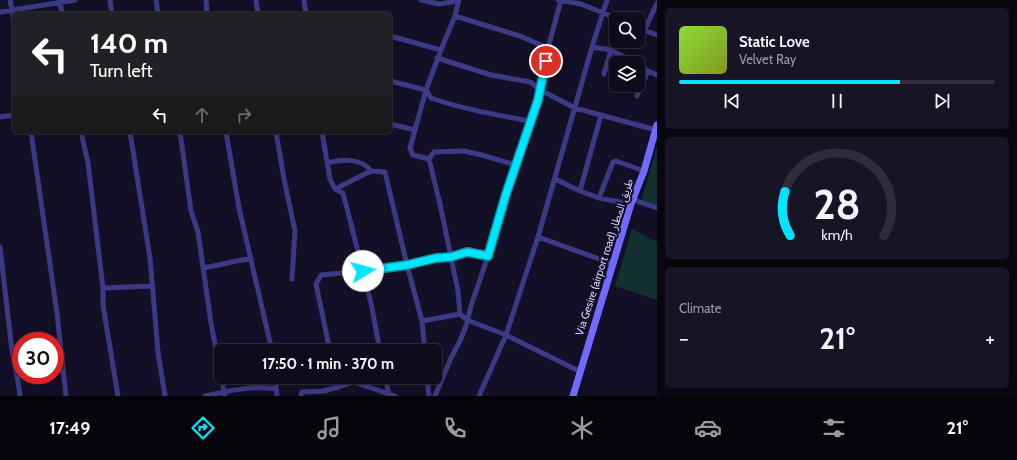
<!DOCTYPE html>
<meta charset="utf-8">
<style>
:root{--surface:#0e0b1c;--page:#171425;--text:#f1f3f6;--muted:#9b9ba3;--line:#2e2b3b;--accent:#00e5ff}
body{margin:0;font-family:Cabin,"Noto Sans Arabic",sans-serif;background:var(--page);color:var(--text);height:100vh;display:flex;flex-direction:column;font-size:15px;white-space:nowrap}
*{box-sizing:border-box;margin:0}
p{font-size:13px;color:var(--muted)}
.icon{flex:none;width:22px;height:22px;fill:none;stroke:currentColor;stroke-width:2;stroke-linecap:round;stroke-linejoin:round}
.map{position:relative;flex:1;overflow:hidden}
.drawer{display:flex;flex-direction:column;gap:8px;padding:8px;background:#08060f;width:360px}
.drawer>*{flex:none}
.top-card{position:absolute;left:12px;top:12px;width:380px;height:122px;border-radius:6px;box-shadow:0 2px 10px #0003,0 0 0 1px var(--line);background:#202124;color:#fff;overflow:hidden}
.controls{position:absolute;left:609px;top:12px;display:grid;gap:8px}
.controls a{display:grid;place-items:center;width:36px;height:36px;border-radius:6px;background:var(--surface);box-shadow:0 2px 10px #0003,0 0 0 1px var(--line);font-size:20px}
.speed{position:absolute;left:12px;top:332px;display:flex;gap:8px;font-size:20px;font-weight:700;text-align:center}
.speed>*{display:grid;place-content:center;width:52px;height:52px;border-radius:50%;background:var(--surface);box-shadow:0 2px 10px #0003,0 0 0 1px var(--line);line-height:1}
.speed .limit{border:6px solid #d22;background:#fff;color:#111}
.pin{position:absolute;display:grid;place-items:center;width:34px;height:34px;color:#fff;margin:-17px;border:2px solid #fff;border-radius:50%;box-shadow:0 1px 4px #0007}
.me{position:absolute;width:44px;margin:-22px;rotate:82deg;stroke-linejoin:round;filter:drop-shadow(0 0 3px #0008)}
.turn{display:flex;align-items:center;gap:14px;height:84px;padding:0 12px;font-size:18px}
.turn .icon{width:52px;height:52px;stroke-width:2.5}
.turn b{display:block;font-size:28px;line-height:34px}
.lanes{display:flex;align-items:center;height:38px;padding:0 12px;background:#0003;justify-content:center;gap:20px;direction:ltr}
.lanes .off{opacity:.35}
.big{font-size:30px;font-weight:700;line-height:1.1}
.drawer .tile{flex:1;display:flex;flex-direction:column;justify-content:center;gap:6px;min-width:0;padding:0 14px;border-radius:6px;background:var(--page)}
.drawer .dial{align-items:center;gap:0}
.dial svg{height:104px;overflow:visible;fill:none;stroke:var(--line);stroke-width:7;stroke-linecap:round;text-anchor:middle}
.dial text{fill:var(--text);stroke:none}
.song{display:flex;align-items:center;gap:12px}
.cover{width:48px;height:48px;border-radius:6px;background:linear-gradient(135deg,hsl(90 70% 55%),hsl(70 70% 35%))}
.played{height:4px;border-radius:2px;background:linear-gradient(90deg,var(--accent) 70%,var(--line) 70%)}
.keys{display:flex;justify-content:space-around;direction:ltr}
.heat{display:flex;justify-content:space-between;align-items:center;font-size:22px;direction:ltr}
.trip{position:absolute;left:214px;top:344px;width:228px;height:40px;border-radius:6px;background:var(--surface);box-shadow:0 2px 10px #0003,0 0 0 1px var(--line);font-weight:700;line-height:40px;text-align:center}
.tabs{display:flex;height:64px;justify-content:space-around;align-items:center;background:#06040b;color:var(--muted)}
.tabs .icon{width:28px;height:28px}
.tabs .on{color:var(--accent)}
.tabs b{font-size:18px;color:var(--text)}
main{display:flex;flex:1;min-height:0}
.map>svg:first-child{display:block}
</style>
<main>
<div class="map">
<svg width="657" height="396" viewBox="0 0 657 396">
<rect width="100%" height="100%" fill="#130f26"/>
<path fill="#12302f" d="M657,147V208L641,201Z
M632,229L657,242V300L615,286Z"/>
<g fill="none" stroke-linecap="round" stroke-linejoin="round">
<path stroke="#3d3a85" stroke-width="5" d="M10,0L14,22
M110,0L112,14
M156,0L158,14
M206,0L207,14
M256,0L258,14
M304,0L306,14
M421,0L439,4L458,1
M558,0L581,4L618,19
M60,1L62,14
M0,12L75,0
M638,28L657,35
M644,31L657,3
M390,36L441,50L455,16
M592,47L611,50L636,63
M548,48L561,0
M441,50L426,90L410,148L413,155L429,159L434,152L464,151L482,155L516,165
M437,58L491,75L530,82L544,92L575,108L656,130
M638,64L648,71L657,75
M604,74L611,50
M390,81L426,90L431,98C463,109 496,115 530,121
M637,96L648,71
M0,117L14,115
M390,124L415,130
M31,132L57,313L66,396
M81,132L88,163L103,288V305L118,396
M130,132L150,258L158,352L165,396
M180,132L191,211L198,232L211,323L221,376
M226,132L239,208L272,351
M276,132L284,179L295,231L292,279
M322,132L330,179L335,189L371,171L385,172L407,265L422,321L425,351
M429,159L440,204L451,257L458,291L460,314L467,320L506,335L579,371
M327,163C341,159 362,158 371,171
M555,179L580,191L599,198L631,204
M335,189L343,193L363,271L407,265L436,258L451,257L467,252L488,256
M580,191L601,115
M599,198L613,162L616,161L644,171
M634,200L657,208
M538,237L613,264
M0,247L12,351L18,381L20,396
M204,268L251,258
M103,288L153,286
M422,321L460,314
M330,351L316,284L321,275L363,271L371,303L380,351
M221,377L225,396
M275,377L277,396
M335,377L337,388
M385,377L389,394
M427,377L429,396
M205,396C228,391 253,385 276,389
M301,396L302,392L324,391L354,382L395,396
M435,396L451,358L460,341L466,326L471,306L488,256L506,194L538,100L548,48L520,36L455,16L459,0
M479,396L506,335L538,237L592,47L607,0"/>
<path stroke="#6f6bff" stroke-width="7" d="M573,396L631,204L644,171L657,125"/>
</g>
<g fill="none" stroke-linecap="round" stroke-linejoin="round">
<defs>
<path id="route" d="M363,271L407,265L436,258L451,257L467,252L488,256L506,194L538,100L546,61"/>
</defs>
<use href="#route" stroke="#0095a6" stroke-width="10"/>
<use href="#route" stroke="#00e5ff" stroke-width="7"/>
</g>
<g text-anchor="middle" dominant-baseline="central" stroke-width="4" stroke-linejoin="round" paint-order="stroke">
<g font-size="11" fill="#d9d4ff" stroke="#130f26">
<text transform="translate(604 257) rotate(-72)">Via Gesire (airport road) طريق المطار</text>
</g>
</g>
</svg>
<div class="controls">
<a><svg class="icon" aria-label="search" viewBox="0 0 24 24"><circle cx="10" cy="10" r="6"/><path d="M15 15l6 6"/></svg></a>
<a><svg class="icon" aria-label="layers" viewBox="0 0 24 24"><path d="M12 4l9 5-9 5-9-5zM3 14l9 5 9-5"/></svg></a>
</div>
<div class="speed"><div class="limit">30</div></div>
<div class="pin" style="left:546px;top:61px;background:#d93025"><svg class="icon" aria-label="arrive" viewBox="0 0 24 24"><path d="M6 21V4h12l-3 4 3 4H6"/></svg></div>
<svg class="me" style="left:363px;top:271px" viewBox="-20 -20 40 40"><circle r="19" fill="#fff"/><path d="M0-13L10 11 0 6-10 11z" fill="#00e5ff"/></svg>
<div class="trip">17:50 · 1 min · 370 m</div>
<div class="top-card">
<div class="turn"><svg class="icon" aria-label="left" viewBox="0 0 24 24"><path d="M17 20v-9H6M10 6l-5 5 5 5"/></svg><div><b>140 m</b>Turn left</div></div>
<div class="lanes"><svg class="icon" aria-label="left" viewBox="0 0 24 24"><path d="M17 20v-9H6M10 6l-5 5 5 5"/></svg><svg class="icon off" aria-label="ahead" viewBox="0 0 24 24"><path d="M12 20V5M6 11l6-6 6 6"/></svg><svg class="icon off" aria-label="right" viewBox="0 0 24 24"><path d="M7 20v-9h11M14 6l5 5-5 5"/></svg></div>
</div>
</div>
<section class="drawer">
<div class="tile">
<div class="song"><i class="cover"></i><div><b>Static Love</b><p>Velvet Ray</p></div></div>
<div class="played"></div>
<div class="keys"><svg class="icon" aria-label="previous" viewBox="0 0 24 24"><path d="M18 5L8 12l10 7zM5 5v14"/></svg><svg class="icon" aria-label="pause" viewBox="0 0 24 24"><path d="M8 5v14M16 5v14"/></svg><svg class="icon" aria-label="next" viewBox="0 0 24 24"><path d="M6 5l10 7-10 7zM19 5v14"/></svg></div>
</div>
<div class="tile dial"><svg viewBox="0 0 100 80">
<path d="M14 69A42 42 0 1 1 86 69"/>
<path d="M14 69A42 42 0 0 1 10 35" stroke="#00e5ff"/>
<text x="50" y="56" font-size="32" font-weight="700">28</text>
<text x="50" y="72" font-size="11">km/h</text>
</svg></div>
<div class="tile"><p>Climate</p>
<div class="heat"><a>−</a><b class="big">21°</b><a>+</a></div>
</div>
</section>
</main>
<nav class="tabs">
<b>17:49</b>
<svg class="icon on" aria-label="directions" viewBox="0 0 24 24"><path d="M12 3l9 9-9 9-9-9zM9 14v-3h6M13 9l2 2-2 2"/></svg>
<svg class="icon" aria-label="music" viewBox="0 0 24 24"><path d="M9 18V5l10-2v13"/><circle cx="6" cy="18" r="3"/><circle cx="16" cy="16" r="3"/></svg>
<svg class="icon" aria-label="phone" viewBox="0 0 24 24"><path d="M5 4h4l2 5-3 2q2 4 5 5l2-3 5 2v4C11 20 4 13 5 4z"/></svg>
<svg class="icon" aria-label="climate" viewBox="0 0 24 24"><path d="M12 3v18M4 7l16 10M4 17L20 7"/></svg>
<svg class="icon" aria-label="car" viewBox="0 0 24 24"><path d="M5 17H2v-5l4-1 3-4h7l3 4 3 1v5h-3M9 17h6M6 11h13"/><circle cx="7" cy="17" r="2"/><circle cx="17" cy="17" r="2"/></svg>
<svg class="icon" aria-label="filters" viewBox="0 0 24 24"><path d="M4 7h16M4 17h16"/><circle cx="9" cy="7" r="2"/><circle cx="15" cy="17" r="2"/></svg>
<b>21°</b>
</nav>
